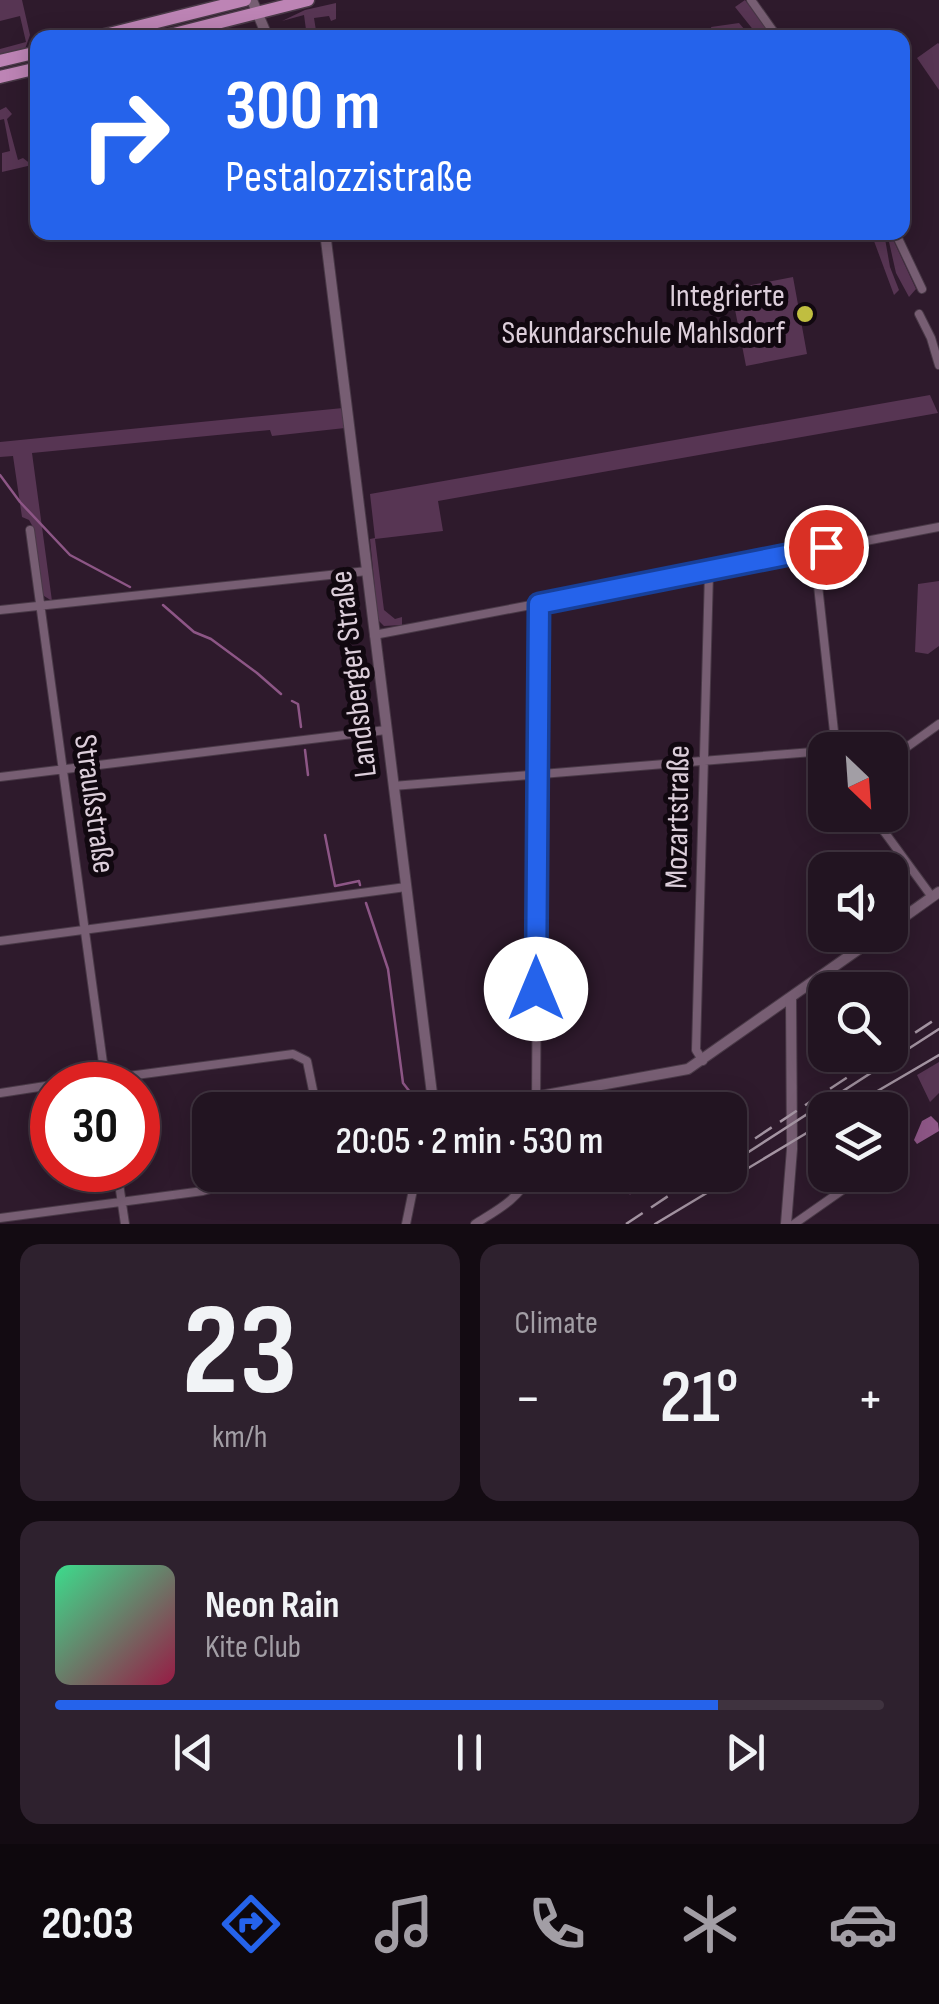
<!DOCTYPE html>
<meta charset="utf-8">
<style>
:root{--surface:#221421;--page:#2e212e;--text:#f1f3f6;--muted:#a29ea5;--line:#3f333f;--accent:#2563eb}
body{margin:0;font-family:"Sofia Sans Condensed",sans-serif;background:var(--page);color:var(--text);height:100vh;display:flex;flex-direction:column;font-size:38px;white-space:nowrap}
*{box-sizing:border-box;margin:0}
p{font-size:32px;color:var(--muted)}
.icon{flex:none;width:55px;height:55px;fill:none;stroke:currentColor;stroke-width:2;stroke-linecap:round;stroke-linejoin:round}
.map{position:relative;height:1224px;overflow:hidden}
.drawer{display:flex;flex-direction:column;gap:20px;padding:20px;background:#130b12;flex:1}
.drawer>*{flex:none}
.guide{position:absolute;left:30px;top:30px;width:880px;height:210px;border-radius:20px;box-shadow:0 5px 25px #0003,0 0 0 2px var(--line);background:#2563eb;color:#fff;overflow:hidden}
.needle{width:65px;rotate:155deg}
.fabs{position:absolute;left:808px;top:732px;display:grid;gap:20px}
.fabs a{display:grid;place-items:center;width:100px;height:100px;border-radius:20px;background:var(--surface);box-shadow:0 5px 25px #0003,0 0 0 2px var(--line);font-size:50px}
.speed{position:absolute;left:30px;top:1062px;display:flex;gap:20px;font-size:50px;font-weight:700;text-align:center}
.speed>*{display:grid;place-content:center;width:130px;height:130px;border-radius:50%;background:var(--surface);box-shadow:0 5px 25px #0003,0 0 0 2px var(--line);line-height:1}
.speed .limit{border:15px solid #d22;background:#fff;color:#111}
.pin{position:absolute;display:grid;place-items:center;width:85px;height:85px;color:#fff;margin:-42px;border:5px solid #fff;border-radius:50%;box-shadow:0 2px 10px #0007}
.me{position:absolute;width:110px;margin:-55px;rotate:0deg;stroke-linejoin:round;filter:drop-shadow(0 0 8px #0008)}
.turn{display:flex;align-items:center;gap:35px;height:210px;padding:0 30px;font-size:45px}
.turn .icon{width:130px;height:130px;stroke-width:2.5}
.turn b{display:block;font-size:70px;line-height:85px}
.big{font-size:75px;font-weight:600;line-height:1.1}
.drawer .widget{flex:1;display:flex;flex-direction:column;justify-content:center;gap:15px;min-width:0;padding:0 35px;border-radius:20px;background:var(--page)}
.drawer .dial{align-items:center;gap:0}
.dial b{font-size:130px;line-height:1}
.song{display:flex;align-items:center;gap:30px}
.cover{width:120px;height:120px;border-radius:15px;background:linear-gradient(135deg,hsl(150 70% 55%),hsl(340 70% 35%))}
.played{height:10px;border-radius:5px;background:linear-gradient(90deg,var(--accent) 80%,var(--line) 80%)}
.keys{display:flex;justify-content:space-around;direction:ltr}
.heat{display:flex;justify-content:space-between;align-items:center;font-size:55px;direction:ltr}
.drawer .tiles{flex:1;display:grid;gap:20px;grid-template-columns:1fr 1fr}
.widget:last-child{grid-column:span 2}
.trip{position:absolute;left:192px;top:1092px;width:555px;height:100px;border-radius:20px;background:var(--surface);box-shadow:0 5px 25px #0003,0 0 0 2px var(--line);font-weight:600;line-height:100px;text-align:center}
.menu{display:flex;height:160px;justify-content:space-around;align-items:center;background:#0e080d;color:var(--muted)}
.menu .icon{width:70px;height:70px}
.menu .on{color:var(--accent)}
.menu b{font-size:45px;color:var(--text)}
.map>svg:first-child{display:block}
</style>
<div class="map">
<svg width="939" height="1224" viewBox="0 0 939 1224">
<rect width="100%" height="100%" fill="#2e1a2c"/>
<path fill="#573553" d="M0,0H22L30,35L25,49L0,56V49L26,42L20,16L0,21Z
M745,0L772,37H759L735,7Z
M336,3V19L331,21L329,16L314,18L317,37H307L304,15L282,21L305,10Z
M739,23L751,37H713L711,27Z
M938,43L939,44V90L917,58Z
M6,107L12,114L7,119L18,160L23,158L32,165L2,172V153L10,151L4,119L0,120V110Z
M871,233H884L890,267L899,290L894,295Z
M887,233H890L916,289L909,297L896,273Z
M793,277L807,354L746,366L731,289Z
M930,395L938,413L438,501L443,531L375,539L384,610L395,619L402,617V625L384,626L378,620L370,539L375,538L370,494Z
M343,408L345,428L272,436L270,430L32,453L52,601L41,594L33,527L29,520L22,517L13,456L0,457V442Z
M939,581V646L928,654L915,652L918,584Z
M939,1062V1093L930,1102L917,1075Z"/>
<path fill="#8d5686" d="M931,1116L938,1123L939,1131L917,1144L914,1140L922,1121Z"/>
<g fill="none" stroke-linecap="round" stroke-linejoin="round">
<path stroke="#8d5686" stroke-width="2.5" d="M0,475L20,502L70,555L130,587
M163,605L194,632L211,639L257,673L281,694
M292,701L298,704L301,727
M305,750L308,775
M325,835L335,886L359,881L360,885
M366,903L388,969L403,1083L417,1101
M562,1175L630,1193L668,1175"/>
<defs>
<path id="minor" d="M751,0L778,38
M895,232L922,289
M919,314L931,338L939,365
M30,530L106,1085
M814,549L836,750
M0,610L367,571
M374,635L939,527
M839,750L897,746L900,751
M890,759L939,724
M0,777L386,730
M393,786L825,751
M872,815L932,897
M0,941L406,887
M703,1061L696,1050L709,573
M106,1079L293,1054L307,1061L317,1110
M53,1085L105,1075
M0,1093L52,1085
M536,1110L539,604
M890,1157L892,1156
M117,1170L125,1224
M0,1218L203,1191L264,1175
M406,1224L416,1175
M475,1224C495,1211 520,1199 529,1175
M794,1224L864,1175"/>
<path id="tertiary" d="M252,0L268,38
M325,232L434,1110
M890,927L939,892
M463,1110L688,1069L879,935
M786,1224L792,1149L791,998"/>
<path id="primary" d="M93,38L245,0
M158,38L308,0
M0,61L38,52
M0,77L38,68"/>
</defs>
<use href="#minor" stroke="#493947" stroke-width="10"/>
<use href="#tertiary" stroke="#493947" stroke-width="12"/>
<use href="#primary" stroke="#493947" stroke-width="15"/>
<use href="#minor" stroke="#775e73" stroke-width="8"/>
<use href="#tertiary" stroke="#775e73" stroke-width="10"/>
<use href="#primary" stroke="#bd84b5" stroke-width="12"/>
<path stroke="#a595a3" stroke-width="2.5" d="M845,1110L939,1055
M730,1164L939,1029
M655,1224L825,1122"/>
<path stroke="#a595a3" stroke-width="2.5" stroke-dasharray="20 10" stroke-linecap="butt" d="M890,1049L939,1017
M730,1155L881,1055
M626,1224L700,1175"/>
</g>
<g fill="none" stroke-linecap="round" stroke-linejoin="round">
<defs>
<path id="route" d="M536,989L539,604L826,547"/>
</defs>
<use href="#route" stroke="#184099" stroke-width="25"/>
<use href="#route" stroke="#2563eb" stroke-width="18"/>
</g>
<circle fill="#c0be40" stroke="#110810" stroke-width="4" cx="805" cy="314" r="10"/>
<g text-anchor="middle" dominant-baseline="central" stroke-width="10" stroke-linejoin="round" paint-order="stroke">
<g font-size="32" fill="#dcceda" stroke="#110810" text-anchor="end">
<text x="785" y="296">Integrierte<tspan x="785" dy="37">Sekundarschule Mahlsdorf</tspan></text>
</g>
<g font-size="32" fill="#dcceda" stroke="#110810">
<text transform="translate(354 674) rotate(-97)">Landsberger Straße</text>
<text transform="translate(94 804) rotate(82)">Straußstraße</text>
<text transform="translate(678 817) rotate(-89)">Mozartstraße</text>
</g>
</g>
</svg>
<div class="fabs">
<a><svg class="needle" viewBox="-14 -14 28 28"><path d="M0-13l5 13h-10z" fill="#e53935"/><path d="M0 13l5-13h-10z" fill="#a29ea5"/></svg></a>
<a><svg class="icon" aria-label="sound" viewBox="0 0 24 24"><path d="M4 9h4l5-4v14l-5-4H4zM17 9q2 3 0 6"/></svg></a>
<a><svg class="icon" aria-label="search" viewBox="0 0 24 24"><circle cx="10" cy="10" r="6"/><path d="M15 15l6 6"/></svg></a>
<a><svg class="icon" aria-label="layers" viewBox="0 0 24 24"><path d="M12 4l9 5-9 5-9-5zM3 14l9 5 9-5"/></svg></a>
</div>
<div class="speed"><div class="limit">30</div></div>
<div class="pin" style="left:826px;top:547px;background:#d93025"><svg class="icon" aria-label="arrive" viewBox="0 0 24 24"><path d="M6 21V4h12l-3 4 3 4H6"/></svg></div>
<svg class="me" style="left:536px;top:989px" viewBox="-20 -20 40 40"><circle r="19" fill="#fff"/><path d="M0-13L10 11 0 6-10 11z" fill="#2563eb"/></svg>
<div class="trip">20:05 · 2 min · 530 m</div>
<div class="guide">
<div class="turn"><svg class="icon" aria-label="right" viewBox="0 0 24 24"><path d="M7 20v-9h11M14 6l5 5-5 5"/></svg><div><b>300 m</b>Pestalozzistraße</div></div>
</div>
</div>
<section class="drawer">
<div class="tiles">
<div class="widget dial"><b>23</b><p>km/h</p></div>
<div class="widget"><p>Climate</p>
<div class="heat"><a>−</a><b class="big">21°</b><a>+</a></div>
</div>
<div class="widget">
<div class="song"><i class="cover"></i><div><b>Neon Rain</b><p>Kite Club</p></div></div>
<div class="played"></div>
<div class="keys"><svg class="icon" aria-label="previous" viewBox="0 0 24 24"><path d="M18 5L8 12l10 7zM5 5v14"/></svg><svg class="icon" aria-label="pause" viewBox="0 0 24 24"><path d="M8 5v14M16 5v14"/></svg><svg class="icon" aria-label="next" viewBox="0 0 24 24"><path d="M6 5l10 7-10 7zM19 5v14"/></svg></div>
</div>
</div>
</section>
<nav class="menu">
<b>20:03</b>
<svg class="icon on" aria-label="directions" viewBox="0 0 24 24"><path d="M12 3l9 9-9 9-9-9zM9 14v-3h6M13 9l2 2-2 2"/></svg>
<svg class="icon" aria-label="music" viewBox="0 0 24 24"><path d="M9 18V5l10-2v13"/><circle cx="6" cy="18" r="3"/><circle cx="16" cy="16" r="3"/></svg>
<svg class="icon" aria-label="phone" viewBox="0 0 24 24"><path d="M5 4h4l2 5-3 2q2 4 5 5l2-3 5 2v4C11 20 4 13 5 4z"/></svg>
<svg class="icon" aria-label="climate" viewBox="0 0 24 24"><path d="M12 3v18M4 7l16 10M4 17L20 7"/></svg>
<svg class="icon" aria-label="car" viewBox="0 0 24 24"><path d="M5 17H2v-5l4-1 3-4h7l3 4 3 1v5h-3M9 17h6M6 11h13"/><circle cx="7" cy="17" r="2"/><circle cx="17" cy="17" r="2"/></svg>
</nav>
